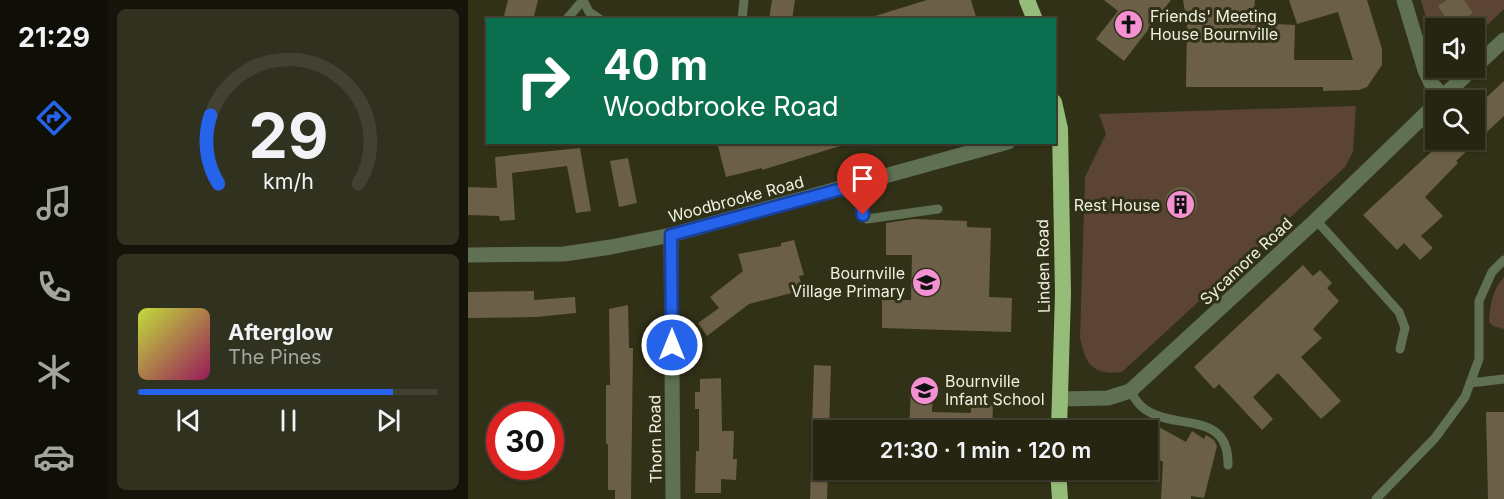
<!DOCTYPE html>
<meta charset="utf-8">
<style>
:root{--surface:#252512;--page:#313120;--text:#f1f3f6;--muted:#a3a59f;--line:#424232;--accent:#2563eb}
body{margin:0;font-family:Inter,sans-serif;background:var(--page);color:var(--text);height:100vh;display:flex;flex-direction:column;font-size:22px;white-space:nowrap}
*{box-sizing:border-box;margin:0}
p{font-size:20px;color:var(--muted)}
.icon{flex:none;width:33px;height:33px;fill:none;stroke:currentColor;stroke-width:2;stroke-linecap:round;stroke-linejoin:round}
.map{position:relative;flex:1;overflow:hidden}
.details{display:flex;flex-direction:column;gap:9px;padding:9px;background:#14140a;width:360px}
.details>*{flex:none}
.banner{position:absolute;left:18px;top:18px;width:570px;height:126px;border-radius:0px;box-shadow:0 2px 4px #0004,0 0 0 2px var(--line);background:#0b6e4f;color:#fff;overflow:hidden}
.controls{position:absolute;left:957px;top:18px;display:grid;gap:12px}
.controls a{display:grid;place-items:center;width:60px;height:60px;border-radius:0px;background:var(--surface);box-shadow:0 2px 4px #0004,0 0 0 2px var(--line);font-size:30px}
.speed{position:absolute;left:18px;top:402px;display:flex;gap:12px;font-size:30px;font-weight:700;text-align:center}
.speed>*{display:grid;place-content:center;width:78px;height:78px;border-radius:50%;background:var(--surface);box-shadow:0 2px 4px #0004,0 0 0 2px var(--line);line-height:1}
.speed .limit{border:9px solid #d22;background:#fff;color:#111}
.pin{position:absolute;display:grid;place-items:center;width:51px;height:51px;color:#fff;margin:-62px -26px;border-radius:50% 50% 50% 0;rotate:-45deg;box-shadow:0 0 6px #0007}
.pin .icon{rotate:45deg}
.me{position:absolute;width:66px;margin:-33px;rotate:0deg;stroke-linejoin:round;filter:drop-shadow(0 0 4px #0008)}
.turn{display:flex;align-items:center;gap:21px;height:126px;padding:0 18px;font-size:27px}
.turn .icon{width:78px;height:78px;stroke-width:2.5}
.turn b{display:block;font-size:42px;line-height:51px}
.details .card{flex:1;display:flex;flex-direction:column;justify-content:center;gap:9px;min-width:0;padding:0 21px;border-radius:9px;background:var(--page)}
.details .dial{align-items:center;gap:0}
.dial svg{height:156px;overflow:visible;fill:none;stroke:var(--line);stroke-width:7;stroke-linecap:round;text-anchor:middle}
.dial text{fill:var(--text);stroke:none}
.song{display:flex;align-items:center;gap:18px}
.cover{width:72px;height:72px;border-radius:9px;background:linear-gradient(135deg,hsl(70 70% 55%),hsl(330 70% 35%))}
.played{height:6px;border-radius:3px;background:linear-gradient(90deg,var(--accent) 85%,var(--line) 85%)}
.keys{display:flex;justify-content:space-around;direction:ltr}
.trip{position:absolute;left:345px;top:420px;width:345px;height:60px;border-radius:0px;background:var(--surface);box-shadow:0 2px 4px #0004,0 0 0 2px var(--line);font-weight:600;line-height:60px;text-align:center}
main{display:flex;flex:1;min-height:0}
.tabs{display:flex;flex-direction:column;width:108px;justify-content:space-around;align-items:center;background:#0f0f07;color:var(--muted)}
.tabs .icon{width:42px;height:42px}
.tabs .active{color:var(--accent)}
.tabs b{font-size:27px;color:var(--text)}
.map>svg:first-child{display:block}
</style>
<main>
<nav class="tabs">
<b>21:29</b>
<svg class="icon active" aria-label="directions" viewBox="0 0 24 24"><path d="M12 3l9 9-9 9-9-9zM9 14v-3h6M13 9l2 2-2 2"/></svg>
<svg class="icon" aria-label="music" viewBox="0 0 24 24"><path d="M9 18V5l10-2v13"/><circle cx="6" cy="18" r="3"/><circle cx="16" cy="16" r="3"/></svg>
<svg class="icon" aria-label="phone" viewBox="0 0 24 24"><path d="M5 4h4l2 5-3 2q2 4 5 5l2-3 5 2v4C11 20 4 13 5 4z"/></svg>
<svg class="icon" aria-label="climate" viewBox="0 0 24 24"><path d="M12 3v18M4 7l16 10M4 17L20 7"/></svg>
<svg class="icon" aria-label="car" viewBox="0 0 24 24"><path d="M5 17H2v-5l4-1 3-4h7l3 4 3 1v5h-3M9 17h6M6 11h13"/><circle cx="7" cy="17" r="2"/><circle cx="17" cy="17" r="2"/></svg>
</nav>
<section class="details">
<div class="card dial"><svg viewBox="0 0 100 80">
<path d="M14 69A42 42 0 1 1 86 69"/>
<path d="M14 69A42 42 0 0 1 10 34" stroke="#2563eb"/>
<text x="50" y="56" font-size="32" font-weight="700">29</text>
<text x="50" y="72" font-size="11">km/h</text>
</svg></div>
<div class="card">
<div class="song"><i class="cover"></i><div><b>Afterglow</b><p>The Pines</p></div></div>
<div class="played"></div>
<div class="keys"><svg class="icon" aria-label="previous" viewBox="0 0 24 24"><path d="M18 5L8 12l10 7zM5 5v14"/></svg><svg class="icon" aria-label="pause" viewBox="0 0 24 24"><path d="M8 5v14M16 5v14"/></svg><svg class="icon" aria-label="next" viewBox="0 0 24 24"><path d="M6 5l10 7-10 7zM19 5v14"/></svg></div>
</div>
</section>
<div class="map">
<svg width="1036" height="499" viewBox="0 0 1036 499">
<rect width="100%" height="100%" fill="#313118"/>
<path fill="#5b4434" d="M953,0H1036V9L1007,37L1006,28H968L967,50Z
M888,106L885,152L877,167L654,372C624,376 617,363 612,337L617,177L638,134L631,114Z
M1036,277V329L1025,326L1021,322C1022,306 1024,290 1036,277Z"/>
<path fill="#6c5f47" d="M40,0H70L65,20H35Z
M304,0H327L324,20H301Z
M459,0H503L509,20H408L407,16Z
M636,0H703L656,61L628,39L650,11Z
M715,0H787L785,23L827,25L826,60H885L870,12L829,24L821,0H899L914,49V65L899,87L891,90L855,91V87H718L719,23Z
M979,0H996L1005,13L989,23L987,21L982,24L970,6Z
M1036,81V116L988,161L990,163L957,197L975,216L953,236L965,248L952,260L936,243L929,250L895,215L976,140H1006V109Z
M249,142H371L372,146L294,170V168L258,177Z
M112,148L123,211L108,213L99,166L44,173L47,220L32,221L31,216L0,215V187L29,188L27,157Z
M160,158L169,203L151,207L142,161Z
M697 203a16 16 0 1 1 32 0a16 16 0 1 1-32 0Z
M445,219L499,221V227L523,228L521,297L544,298L543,332L414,328V300H443L444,255H418V223Z
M326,240L336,275L331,276L335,290L281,304L239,336L230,323L251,308L242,297L275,271L270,254L313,246V243Z
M835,265L845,276L852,270L864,283L859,288L871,301L845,329L854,338L833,357L873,401L853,419L810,373L785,397L805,419L794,430L751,384L746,389L726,367Z
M66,291V300L107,297L108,313L68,317L0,318V292Z
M160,305L161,348H165L163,499H147V490H140V444H138V385H142L141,309Z
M346,365L363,366L361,430H344Z
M253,378L254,431H266L265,459H269L268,480L253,479V493H227L228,451H231V409H227V392H232V379Z
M443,388L465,389L464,412L503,413V403L525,404L524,430H441Z
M1018,412H1036V499H1020Z
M680,421L718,442L724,431L736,439L738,435L746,440L749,446L736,498L723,496V499H693L695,462L680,453Z
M343,470H360L359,499H342Z"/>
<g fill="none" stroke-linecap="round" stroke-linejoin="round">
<path stroke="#5f7053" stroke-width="9" d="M115,0L121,12L133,20
M98,20L115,0
M274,20L276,0
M392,184L395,215L399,219L470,209
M848,220L931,312L937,328L932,349
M1002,383L1036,379
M662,391C665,396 669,402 673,406C702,433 761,407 760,465
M908,499L967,438L997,397L1011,359V301L1024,272L1036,260"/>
<path stroke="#5f7053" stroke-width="15" d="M936,0L957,70L963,83L975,97
M971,100L1036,40
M203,235L205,499
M592,399L640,398L662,391L848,220L968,104"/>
<path stroke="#5f7053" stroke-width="15" d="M0,255L96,254L143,247L203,235L540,142"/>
<path stroke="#96bc7a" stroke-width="16" d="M559,0L567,20
M586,102L592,129L595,293L591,430
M590,470L592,499"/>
</g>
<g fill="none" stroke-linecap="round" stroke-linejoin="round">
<defs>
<path id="route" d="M204,345L203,235L392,184L395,215"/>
</defs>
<use href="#route" stroke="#184099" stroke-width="15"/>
<use href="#route" stroke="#2563eb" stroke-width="10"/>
</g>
<defs>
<symbol id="church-disc" viewBox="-11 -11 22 22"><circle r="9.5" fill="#f591d2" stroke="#313118"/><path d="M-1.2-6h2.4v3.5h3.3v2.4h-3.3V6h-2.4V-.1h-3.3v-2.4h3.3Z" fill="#111"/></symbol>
<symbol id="building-disc" viewBox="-11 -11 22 22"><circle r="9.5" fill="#f591d2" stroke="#313118"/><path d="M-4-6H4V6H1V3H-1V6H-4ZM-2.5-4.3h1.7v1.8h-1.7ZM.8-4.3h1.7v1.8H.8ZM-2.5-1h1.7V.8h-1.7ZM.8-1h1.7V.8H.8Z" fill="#111"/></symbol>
<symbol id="school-disc" viewBox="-11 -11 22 22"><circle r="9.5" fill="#f591d2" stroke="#313118"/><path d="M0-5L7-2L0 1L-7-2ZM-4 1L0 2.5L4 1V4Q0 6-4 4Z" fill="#111"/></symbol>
</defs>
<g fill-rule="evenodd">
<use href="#church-disc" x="644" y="8" width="33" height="33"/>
<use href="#building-disc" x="696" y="188" width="33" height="33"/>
<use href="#school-disc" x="442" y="266" width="33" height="33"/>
<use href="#school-disc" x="440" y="374" width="33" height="33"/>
</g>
<g text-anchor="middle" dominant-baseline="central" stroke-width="6" stroke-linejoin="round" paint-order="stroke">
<g font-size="16" fill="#eff0e1" stroke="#313118" text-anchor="start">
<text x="682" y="16">Friends' Meeting<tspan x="682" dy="18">House Bournville</tspan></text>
<text x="692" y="205" text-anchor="end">Rest House</text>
<text x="437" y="273" text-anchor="end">Bournville<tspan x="437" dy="18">Village Primary</tspan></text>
<text x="477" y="381">Bournville<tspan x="477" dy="18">Infant School</tspan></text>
</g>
<g font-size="16" fill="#eff0e1" stroke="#313118">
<text transform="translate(268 199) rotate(-15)">Woodbrooke Road</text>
<text transform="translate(778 261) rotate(-43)">Sycamore Road</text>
<text transform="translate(575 266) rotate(-91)">Linden Road</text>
<text transform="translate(187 439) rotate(-91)">Thorn Road</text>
</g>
</g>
</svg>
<div class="controls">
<a><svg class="icon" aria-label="sound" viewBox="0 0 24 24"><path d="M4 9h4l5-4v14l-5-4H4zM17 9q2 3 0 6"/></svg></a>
<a><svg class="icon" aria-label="search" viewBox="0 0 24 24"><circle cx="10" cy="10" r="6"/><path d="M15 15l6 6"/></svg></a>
</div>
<div class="speed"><div class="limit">30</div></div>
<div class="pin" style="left:395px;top:215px;background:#d93025"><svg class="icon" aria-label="arrive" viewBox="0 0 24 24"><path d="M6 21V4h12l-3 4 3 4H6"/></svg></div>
<svg class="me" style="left:204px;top:345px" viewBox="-20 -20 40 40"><circle r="17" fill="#2563eb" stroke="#fff" stroke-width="3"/><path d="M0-11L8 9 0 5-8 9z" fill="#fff"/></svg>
<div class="trip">21:30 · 1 min · 120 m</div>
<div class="banner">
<div class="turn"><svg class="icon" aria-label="right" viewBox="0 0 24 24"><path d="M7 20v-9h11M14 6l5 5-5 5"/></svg><div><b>40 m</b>Woodbrooke Road</div></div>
</div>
</div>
</main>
